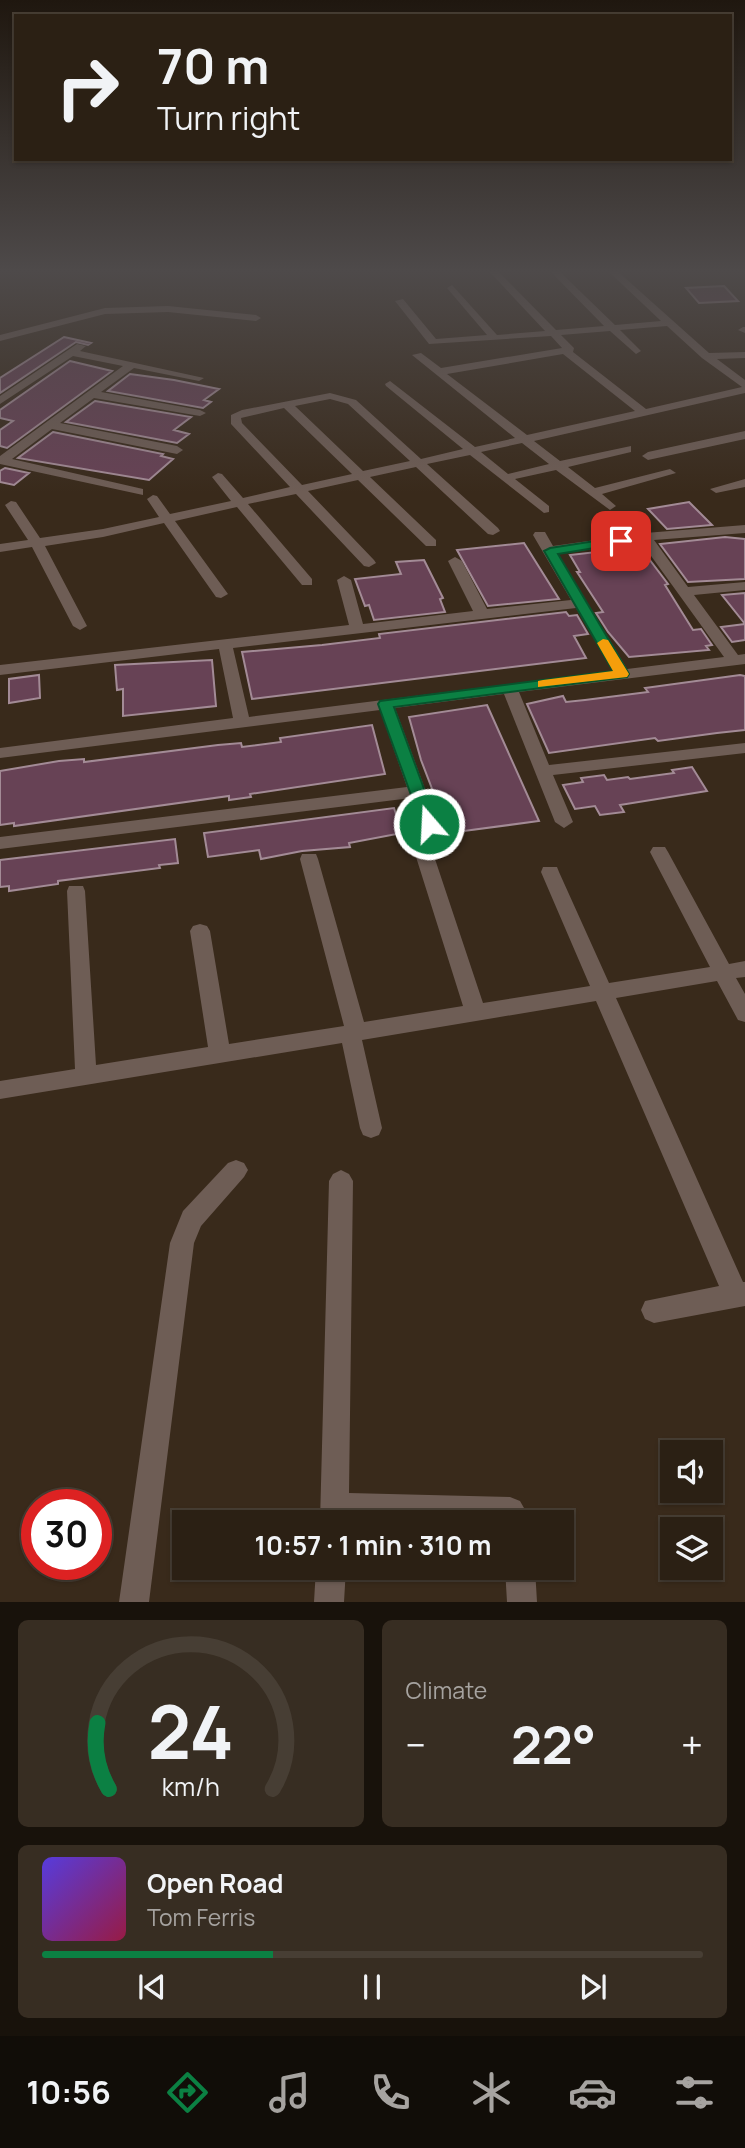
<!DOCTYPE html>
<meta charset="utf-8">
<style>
:root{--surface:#2b2014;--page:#372d22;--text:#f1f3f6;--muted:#a6a3a0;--line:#473e34;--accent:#0b8043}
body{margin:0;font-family:Manrope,sans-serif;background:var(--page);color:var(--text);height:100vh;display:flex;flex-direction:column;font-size:26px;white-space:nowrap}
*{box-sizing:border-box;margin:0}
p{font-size:23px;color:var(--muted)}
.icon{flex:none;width:38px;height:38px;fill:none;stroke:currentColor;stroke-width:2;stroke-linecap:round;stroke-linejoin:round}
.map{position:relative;height:1602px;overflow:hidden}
.details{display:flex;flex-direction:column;gap:18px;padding:18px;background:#18120b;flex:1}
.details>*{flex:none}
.top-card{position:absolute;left:14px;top:14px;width:718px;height:147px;border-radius:0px;box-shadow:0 2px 5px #0004,0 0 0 2px var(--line);background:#2b2014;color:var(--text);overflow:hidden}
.fabs{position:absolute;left:660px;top:1440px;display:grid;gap:14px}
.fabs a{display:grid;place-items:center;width:63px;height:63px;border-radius:0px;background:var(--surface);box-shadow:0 2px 5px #0004,0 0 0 2px var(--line);font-size:35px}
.speed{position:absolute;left:21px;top:1489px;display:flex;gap:14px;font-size:35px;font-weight:700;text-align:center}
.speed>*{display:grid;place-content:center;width:91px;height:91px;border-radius:50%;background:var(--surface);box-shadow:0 2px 5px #0004,0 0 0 2px var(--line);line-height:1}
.speed .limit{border:10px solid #d22;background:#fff;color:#111}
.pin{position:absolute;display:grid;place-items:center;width:60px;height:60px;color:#fff;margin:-30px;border-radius:14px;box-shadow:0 4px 10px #0006}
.me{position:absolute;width:77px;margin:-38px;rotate:341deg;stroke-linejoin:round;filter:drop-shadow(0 0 5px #0008)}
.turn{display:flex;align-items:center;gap:24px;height:147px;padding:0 28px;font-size:32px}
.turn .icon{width:91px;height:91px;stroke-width:2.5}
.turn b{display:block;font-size:49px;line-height:60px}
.big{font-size:52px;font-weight:700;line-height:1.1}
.details .card{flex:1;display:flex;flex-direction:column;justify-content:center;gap:10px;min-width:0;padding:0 24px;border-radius:10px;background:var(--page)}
.details .dial{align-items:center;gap:0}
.dial svg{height:182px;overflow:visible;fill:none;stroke:var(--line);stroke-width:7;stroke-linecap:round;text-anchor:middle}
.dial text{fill:var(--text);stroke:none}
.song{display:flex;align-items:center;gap:21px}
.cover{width:84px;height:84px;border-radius:10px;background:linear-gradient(135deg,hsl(250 70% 55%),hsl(340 70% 35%))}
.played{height:7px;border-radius:4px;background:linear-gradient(90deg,var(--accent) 35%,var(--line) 35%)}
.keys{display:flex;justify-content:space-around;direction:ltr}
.heat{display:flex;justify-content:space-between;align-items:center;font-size:38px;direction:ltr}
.details .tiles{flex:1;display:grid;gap:18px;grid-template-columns:1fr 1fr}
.card:last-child{grid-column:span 2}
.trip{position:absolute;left:172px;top:1510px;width:402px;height:70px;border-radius:0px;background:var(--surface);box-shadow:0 2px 5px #0004,0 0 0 2px var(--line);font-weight:700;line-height:70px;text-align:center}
.tabs{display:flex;height:112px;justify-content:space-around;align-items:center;background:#110d08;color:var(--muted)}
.tabs .icon{width:49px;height:49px}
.tabs .current{color:var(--accent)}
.tabs b{font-size:32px;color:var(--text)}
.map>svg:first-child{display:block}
</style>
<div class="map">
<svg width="745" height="1602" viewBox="0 0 745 1602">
<rect width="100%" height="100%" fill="#392a1b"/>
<path fill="#674255" stroke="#a38b96" stroke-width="2" d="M724,286L738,301L699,303L686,288Z
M64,337L91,343L88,345L76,342L0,393V378Z
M70,361L112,371L7,448L0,446V430L13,421L0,418V410Z
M130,374L174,380L219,389L204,400L211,402L203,408L108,391Z
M95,401L191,417L174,430L189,434L177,443L66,422Z
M53,432L163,454L161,456L173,459L149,480L18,458Z
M5,468L29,473L14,485L0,482V471Z
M689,502L712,525L667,529L648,509Z
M725,537L745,539V579L688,582L660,544Z
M524,543L559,599L488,606L457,550Z
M640,547L668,584L665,585L693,630L701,629L712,645L706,646L709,650L629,657L608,632L596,613L603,612L577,572H580L570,555Z
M424,560L443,598L440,599L445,612L374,620L369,605L365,606L355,579L401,574L396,562Z
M745,593V640L732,642L721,627L745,624L722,595Z
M566,612L569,616L577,615L588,634L574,636L586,658L252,699L242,652L322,645L380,638L379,634Z
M212,660L216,706L123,716V689L117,690L115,665Z
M39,675L40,698L9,703V679Z
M740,675L745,676V730L717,733L658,741L655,738L549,753L527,704L563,696L566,702L585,700L648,692L645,688Z
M487,705L539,821L449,833L421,760L409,717Z
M372,725L385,774L250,794L251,797L229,800V796L14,826V823L0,825V771L59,761L84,759V762L218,745L241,743L242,747L281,742L280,738Z
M692,767L707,791L620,805L624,812L600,815L595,806L575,809L563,785L583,782L581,778L604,775L607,780L628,777L630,779L674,773L672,770Z
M394,808L402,833L349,843L350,847L302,851L261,859L259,850L208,857L204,833Z
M175,839L178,863L159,865L160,868L58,881V884L9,891V886L0,887V860Z"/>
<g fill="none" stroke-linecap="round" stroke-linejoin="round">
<path fill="#6e5d55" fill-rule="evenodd" d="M487,269H496L556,330L604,326L548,269H557L615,325L661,321L606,269H615L709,353L745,352V358L717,359L745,380V393L534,441L560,461L631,446V452L568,467L595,488L670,469L676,473L602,494L616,506L610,510L556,470L515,479L549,506V512L544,513L470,455L427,464L498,528L500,531L493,535L488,534L416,467L370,477L436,540V546H426L358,480L308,491L374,560L376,563L369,567L364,566L296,494L248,504L312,579V585H302L237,507L175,521L228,594L221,598L216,597L164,523L103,537L45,546L87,626L80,630L73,626L32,547L0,552V544L28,540L5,505L11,501L16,502L40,538L103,529L159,517L147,499L153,495L157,496L170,514L231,501L212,477L218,473L222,474L243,498L290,487L231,424V415L242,410L330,393L356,400L421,459L463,449L386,386L385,384L390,381L475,447L515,438L412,355L421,353L441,368L562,348L551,336L429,344L395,301L403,299L436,339L487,335L447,288L452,285L497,335L545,331ZM667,326L702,358L742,387L646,409L573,352L574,348L561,335L610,331L636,354L641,351L620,330ZM563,354L635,411L527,435L447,374ZM330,399L348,404L410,461L363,471L295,406ZM284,408L352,474L302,485L242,423L241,418ZM522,443L549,464L508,474L481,452Z
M168,306L256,315L261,318L256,321L168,312L105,314L0,341V335L105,308Z
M743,327H745V333L738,330Z
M77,344L86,346L80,351L204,378L199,381L134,368L101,392L200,410L206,413L200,416L94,398L60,423L177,446L183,450L177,454L52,429L12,459L143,489V495L0,464V456L123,366L73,356L0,404V396Z
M745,431V439L648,460L642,456L648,452Z
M745,479V487L716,493L710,489Z
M745,525V533L654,540L688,587L745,582V590L694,595L738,655L745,654V664L519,692L549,765L745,743V753L553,775L573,822L564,828L555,822L504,694L395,708L438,824L435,828H423L411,798L0,849V837L407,787L380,710L0,758V748L233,718L219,649L0,675V665L349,625L337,580L344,576L351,580L363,624L473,611L448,561L455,557L462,561L487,609L571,600L533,535L535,532H545L553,546L645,533ZM641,542L724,657L627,669L558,554ZM576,608L613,671L249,717L233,648Z
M420,835L426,837L429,841L483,1003L590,986L541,872L543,867H557L559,872L609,983L710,967L650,852L653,847H665L668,852L729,964L745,961V977L736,978L745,994V1022L738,1020L717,981L616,998L743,1282H745V1306L654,1323L645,1319L641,1310L645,1301L719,1286L596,1001L362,1040L382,1128L379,1135L371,1138L363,1135L360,1128L342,1043L0,1099V1081L75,1069L67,891L69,886H83L85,891L96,1065L208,1047L190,931L193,926L200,924L207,926L210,931L229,1044L344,1026L300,859L302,854H316L318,859L364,1022L463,1006L411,841L414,837Z
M236,1160L244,1163L248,1170L244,1177L201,1226L194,1243L149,1602H119L170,1243L183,1211L228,1163Z
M341,1170L349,1174L353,1181L349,1493L510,1497L520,1501L532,1522H320L329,1181L333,1174Z
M316,1568H346L344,1602H314Z
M505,1568H535L537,1602H507Z"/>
</g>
<linearGradient id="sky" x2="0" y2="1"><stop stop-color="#1f170f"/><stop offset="0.55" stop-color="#4e4a4a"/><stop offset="1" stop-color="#4e4a4a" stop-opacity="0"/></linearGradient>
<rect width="745" height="493" fill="url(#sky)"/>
<path fill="#0b8043" stroke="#07532c" stroke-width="2" d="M621,537L627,541L625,543L558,554L629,674L627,677L394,707L437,824L435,828H423L378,704L380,701L613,671L544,551L550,548Z"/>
<path fill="#f59e0b" d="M603,639L608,640L629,674L627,677L538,687V681L543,680L613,671L597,643Z"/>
</svg>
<div class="fabs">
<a><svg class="icon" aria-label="sound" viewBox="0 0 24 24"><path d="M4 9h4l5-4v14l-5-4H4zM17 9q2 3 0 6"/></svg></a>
<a><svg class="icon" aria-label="layers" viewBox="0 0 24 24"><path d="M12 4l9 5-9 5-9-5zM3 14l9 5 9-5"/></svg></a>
</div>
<div class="speed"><div class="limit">30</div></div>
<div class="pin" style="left:621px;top:541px;background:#d93025"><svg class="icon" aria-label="arrive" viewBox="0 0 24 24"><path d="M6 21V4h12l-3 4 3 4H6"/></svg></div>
<svg class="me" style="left:429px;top:824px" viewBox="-20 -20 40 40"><circle r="17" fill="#0b8043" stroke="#fff" stroke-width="3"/><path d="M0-11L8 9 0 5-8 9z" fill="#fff"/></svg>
<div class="trip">10:57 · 1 min · 310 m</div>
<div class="top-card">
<div class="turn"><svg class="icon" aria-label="right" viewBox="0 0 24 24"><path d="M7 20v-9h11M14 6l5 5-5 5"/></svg><div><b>70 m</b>Turn right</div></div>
</div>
</div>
<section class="details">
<div class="tiles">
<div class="card dial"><svg viewBox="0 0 100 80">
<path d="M14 69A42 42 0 1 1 86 69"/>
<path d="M14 69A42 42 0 0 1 9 40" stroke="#0b8043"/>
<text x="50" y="56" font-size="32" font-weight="700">24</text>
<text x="50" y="72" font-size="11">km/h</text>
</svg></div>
<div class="card"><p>Climate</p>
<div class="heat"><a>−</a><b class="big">22°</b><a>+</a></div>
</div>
<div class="card">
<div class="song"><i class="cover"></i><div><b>Open Road</b><p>Tom Ferris</p></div></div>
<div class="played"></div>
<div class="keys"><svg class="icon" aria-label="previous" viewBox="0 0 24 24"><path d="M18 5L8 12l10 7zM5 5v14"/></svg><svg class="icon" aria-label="pause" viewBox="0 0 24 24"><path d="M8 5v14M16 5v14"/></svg><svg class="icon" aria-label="next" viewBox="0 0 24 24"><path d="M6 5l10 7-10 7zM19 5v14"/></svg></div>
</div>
</div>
</section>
<nav class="tabs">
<b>10:56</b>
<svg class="icon current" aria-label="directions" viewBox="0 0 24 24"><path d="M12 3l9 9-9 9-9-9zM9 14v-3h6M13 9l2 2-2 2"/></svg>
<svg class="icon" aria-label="music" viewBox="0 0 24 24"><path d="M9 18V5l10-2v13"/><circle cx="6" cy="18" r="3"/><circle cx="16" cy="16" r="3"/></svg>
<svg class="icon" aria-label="phone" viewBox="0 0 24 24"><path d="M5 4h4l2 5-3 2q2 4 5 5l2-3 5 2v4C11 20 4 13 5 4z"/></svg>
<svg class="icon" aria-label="climate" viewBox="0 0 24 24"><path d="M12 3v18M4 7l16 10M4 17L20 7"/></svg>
<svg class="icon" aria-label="car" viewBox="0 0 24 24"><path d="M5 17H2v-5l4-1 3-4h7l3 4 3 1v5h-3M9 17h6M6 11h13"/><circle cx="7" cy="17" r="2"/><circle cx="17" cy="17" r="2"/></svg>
<svg class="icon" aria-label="filters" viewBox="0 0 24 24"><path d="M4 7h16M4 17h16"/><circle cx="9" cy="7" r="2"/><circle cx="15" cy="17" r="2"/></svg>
</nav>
